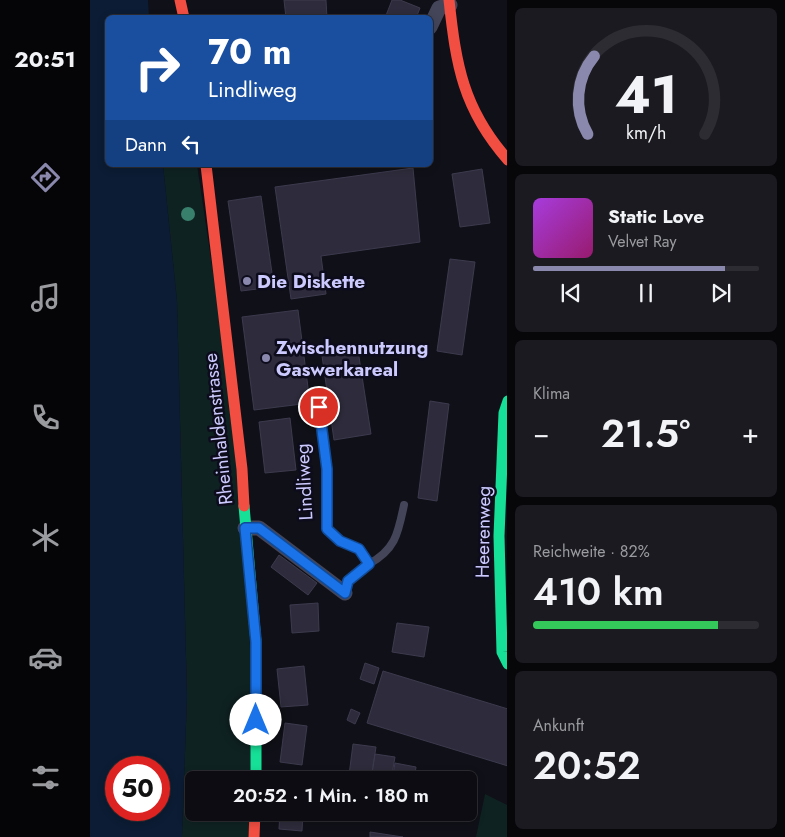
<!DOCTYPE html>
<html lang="de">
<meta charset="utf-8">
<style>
:root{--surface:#0c0c12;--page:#1a1a20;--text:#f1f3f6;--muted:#9a9b9f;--line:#2c2c32;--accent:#8a88ad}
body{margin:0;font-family:Jost,sans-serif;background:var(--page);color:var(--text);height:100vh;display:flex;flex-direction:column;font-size:19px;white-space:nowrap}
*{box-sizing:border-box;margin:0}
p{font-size:16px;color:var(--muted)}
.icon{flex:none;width:28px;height:28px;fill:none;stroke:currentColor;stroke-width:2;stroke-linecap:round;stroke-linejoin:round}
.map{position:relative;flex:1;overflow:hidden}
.details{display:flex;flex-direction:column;gap:8px;padding:8px;background:#07070a;width:278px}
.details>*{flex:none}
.top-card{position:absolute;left:15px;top:15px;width:328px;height:152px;border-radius:8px;box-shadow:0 2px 8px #0003,0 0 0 1px var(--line);background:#1a4fa0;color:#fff;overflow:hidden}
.speed{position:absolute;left:15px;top:756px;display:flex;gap:10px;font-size:25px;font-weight:700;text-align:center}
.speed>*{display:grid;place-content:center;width:65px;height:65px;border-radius:50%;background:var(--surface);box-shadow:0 2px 8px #0003,0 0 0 1px var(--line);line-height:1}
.speed .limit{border:8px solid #d22;background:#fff;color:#111}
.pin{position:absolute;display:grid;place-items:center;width:42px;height:42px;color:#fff;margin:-21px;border:2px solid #fff;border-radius:50%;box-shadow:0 1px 5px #0007}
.me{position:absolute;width:55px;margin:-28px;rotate:0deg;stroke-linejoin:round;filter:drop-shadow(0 0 4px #0008)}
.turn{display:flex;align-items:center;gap:18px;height:105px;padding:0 20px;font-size:22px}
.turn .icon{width:65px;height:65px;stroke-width:2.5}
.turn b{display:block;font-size:35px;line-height:42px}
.then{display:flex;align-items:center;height:48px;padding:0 20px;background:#0003;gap:10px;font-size:19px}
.big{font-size:38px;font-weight:600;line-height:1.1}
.details .tile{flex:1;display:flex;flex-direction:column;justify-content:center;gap:8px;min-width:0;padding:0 18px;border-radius:8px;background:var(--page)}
.details .dial{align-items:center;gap:0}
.dial svg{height:130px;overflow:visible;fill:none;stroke:var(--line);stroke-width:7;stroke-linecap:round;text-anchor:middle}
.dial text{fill:var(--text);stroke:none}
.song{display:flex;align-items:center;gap:15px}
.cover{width:60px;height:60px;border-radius:8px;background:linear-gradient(135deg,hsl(280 70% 55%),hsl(320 70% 35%))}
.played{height:5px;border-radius:2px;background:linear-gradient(90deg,var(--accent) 85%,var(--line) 85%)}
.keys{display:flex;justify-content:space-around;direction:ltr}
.heat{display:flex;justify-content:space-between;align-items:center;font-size:28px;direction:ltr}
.charge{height:8px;border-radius:4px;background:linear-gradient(90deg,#34c759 82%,var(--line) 0)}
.trip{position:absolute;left:95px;top:771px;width:292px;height:50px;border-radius:8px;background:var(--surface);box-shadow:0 2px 8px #0003,0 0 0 1px var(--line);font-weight:600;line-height:50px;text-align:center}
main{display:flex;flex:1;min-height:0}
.dock{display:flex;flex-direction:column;width:90px;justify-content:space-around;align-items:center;background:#050507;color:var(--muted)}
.dock .icon{width:35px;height:35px}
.dock .on{color:var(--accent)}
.dock b{font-size:22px;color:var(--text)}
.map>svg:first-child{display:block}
</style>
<main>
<nav class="dock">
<b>20:51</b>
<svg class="icon on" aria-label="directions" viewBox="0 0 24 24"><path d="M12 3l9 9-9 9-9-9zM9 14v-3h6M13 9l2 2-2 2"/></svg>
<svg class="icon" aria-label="music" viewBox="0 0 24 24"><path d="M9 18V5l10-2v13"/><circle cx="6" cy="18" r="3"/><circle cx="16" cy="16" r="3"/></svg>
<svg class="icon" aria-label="phone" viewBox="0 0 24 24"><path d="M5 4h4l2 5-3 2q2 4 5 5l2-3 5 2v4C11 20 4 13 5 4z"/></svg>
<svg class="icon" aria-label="climate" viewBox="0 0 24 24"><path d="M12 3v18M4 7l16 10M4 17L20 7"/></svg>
<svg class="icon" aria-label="car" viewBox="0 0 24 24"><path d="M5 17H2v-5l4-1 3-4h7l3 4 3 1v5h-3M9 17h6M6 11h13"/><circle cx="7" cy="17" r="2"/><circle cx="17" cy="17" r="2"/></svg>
<svg class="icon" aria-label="filters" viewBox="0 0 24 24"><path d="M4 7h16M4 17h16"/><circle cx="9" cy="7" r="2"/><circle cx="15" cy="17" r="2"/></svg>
</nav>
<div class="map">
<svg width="418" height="837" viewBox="0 0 418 837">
<rect width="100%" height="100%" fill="#101018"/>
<path fill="#0f2222" d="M73,165H107L152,469L166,780H104V812L161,813L158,837H92L97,697L87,301Z
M395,794L417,805V837H386Z"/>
<path fill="#0b1c34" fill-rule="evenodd" d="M0,0H58L59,17L18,18V165H73L87,301L97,697L92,837H0ZM26,768H69V810H26Z"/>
<path fill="#2e2c3c" stroke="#3c3a4d" d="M194,0H236L237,18H196Z
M302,0H310L330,8L326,18H295Z
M323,168L330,242L231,256L236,294L201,299L185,187Z
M392,169L400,223L370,227L362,174Z
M171,196L184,287L151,291L138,201Z
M360,259L385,262L372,355L347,351Z
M208,310L220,403L164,410L152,317Z
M267,344L281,434L244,440L231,349Z
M340,401L359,404L347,501L328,498Z
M200,418L206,470L175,473L169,422Z
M189,555L227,583L218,595L181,567Z
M228,603L229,631L202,633L200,605Z
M307,623L339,627L334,657L302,652Z
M275,663L289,668L284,684L270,679Z
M214,666L218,705L191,707L187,669Z
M293,671L418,709V766L277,723Z
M261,709L270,713L265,724L257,720Z
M195,723L217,726L212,765L190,762Z
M263,744L286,747L281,779L259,775Z
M285,754L305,757L301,780H281Z
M305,763L326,767L324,780H302Z
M326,774L350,778L349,780H325Z
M190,812H213L212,831L189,829Z
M280,832L313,837H280Z"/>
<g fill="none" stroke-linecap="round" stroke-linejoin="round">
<path stroke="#444559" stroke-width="8" d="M229,407L237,469V529L250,541L269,549L279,564C306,549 308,533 314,505
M255,593L258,581L279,564"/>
<path stroke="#444559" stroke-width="15" d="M340,27L349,8L360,5
M155,528H169L255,593"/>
<path stroke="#16e098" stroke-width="11" d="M418,401L414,413L409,536L412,652L418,664
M154,506L166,642V780"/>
<path stroke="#f24e42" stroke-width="11" d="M90,0L94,18
M359,0C366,65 373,109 418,160
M116,165L152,469L154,506
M164,837L165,812"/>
</g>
<circle fill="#387f6c" cx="98" cy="214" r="7"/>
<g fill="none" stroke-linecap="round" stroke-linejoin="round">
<defs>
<path id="route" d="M166,720V642L155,528H169L255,593L258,581L279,564L269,549L250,541L237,529V469L229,407"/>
</defs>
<use href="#route" stroke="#114b97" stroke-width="12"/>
<use href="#route" stroke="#1a73e8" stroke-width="9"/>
</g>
<g fill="#8a88ad" stroke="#0d0c1c" stroke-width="2">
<circle cx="157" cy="281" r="5"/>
<circle cx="176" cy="358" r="5"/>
</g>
<g text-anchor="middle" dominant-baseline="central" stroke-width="5" stroke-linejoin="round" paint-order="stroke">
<g font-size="19" font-weight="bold" fill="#cbc9fd" stroke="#0d0c1c" text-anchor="start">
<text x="167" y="281">Die Diskette</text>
<text x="186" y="347">Zwischennutzung<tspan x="186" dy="22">Gaswerkareal</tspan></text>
</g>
<g font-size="19" fill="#cbc9fd" stroke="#0d0c1c">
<text transform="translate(128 429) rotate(-96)">Rheinhaldenstrasse</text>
<text transform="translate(214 482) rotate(-93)">Lindliweg</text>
<text transform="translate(393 532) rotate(-89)">Heerenweg</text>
</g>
</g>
</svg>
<div class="speed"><div class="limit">50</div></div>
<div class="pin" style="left:229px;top:407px;background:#d93025"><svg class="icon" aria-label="arrive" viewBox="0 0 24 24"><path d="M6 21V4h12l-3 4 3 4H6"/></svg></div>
<svg class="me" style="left:166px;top:720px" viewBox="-20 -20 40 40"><circle r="19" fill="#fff"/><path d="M0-13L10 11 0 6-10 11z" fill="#1a73e8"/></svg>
<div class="trip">20:52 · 1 Min. · 180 m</div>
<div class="top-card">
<div class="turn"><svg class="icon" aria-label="right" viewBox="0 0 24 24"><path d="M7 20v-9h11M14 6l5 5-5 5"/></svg><div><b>70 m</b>Lindliweg</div></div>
<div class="then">Dann<svg class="icon" aria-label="left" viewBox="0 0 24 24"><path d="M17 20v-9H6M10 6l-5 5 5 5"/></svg></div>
</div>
</div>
<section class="details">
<div class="tile dial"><svg viewBox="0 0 100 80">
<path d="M14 69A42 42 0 1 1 86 69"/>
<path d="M14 69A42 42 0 0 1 18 21" stroke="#8a88ad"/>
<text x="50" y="56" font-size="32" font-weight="700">41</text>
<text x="50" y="72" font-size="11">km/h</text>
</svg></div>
<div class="tile">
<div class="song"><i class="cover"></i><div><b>Static Love</b><p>Velvet Ray</p></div></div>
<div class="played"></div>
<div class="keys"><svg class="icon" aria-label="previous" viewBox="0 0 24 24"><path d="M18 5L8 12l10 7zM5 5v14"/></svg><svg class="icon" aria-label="pause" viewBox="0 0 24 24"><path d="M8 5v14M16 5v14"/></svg><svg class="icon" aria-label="next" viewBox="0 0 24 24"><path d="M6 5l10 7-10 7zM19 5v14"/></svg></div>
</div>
<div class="tile"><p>Klima</p>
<div class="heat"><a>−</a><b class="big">21.5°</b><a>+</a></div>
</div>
<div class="tile"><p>Reichweite · 82%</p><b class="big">410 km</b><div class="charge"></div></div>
<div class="tile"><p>Ankunft</p><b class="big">20:52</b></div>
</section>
</main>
